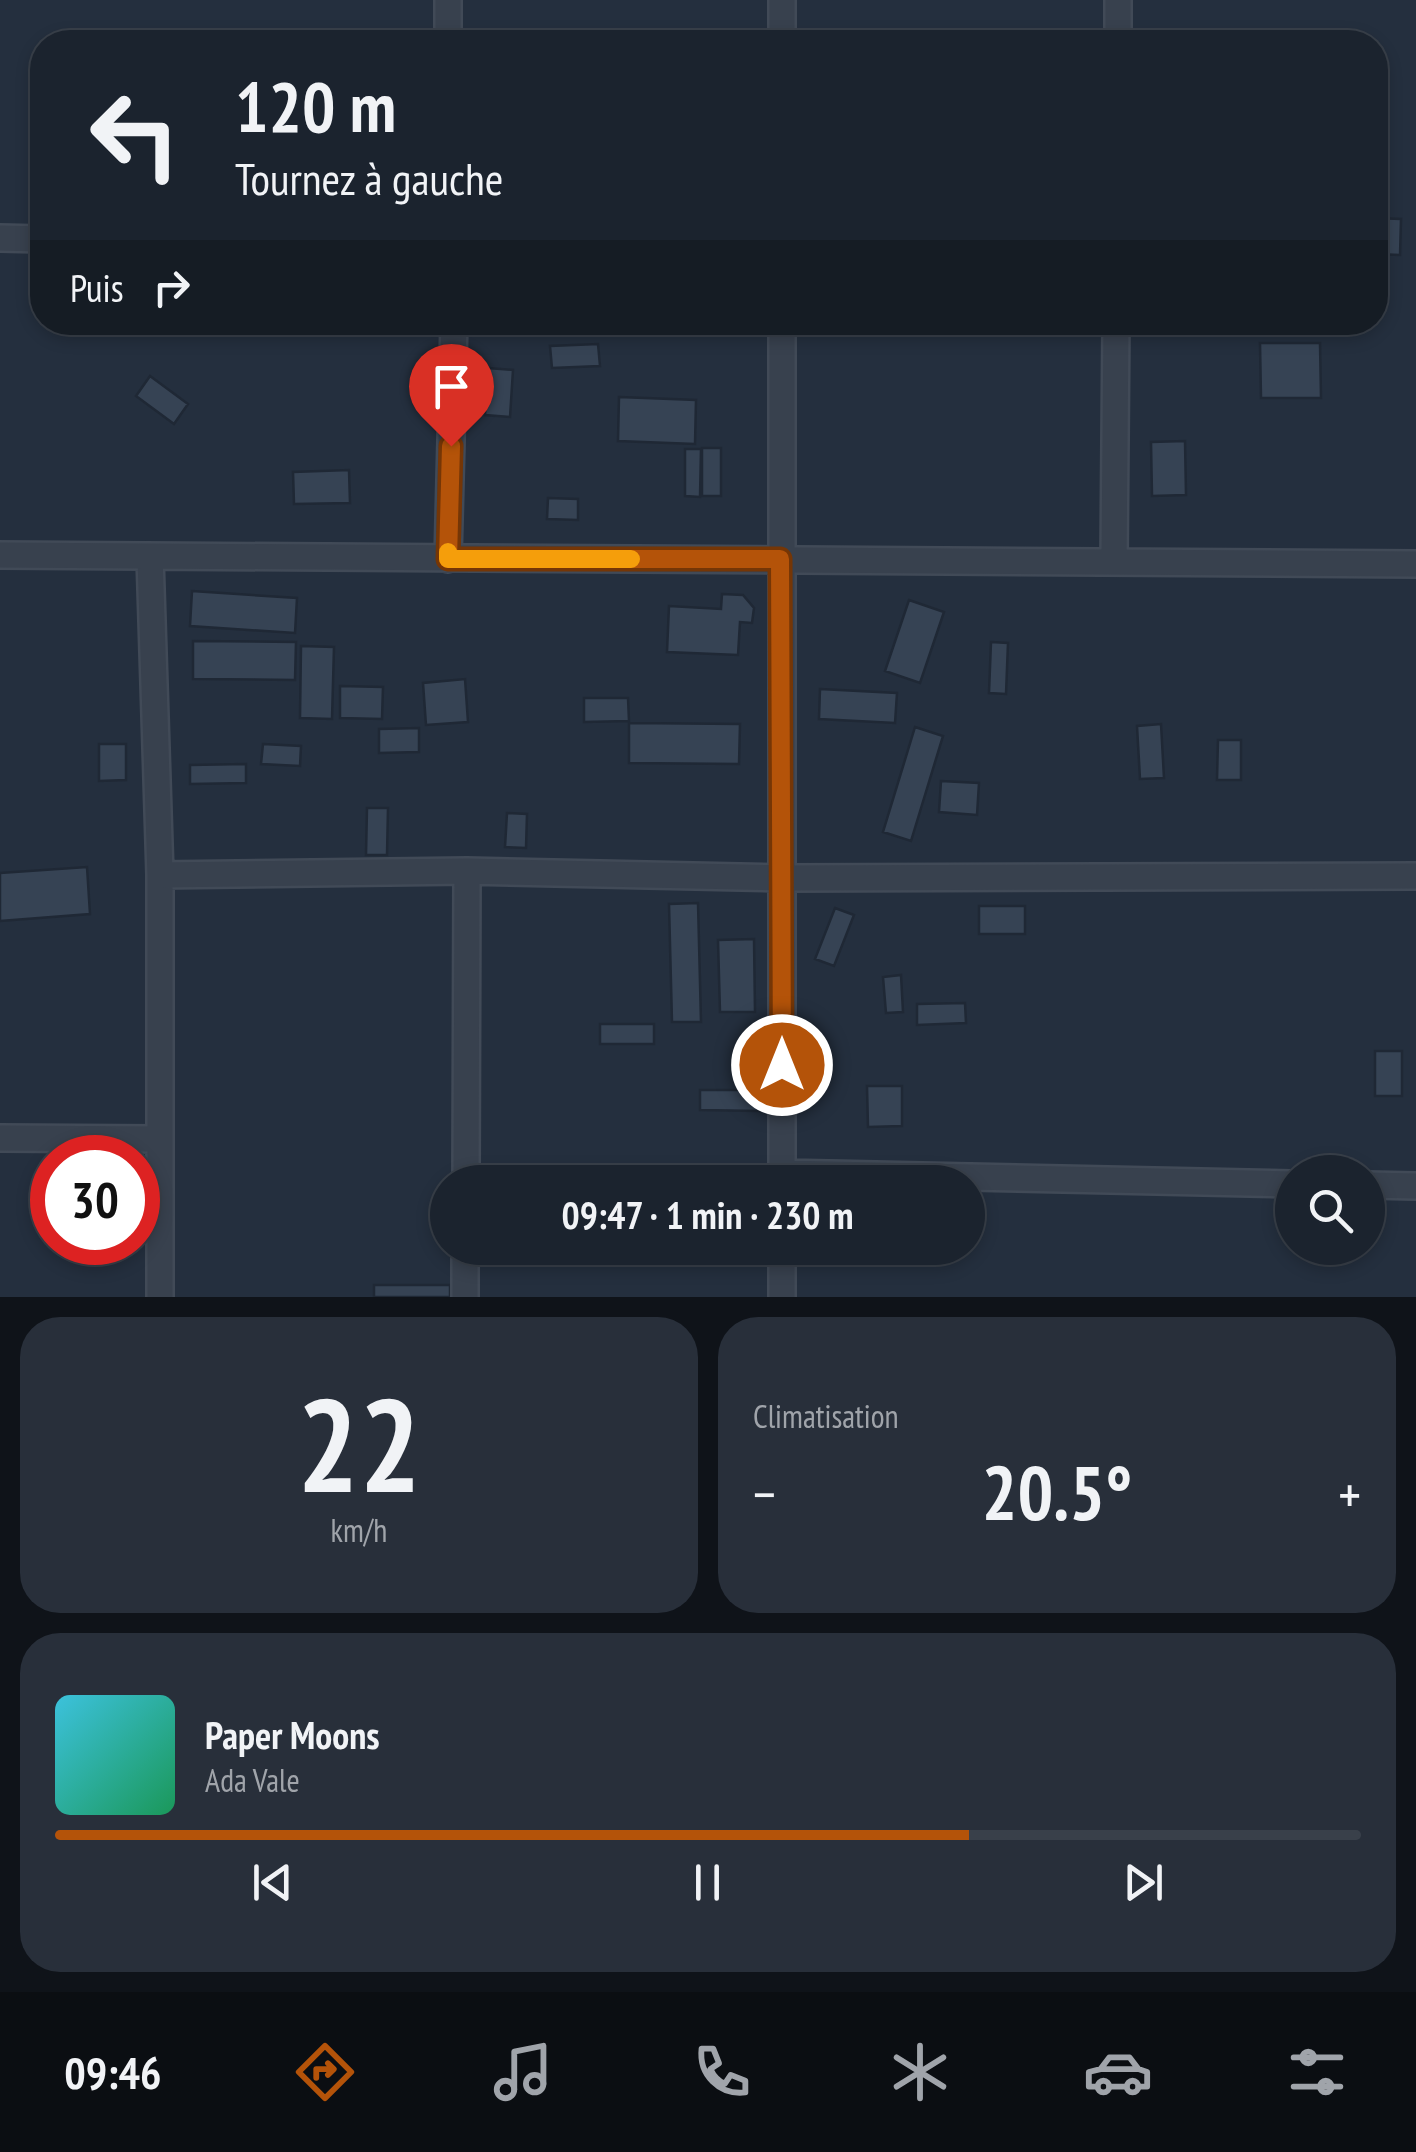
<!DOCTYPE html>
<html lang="fr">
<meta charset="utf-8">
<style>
:root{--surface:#1b232e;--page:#282f3a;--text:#f1f3f6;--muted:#a0a4aa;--line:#39404a;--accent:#b45309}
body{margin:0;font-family:"PT Sans Narrow",sans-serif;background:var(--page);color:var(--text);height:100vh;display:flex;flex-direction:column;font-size:38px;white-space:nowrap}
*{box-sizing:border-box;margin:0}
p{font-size:32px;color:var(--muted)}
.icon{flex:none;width:55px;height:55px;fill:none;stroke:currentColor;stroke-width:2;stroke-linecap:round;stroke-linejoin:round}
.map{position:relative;height:1297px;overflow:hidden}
.sheet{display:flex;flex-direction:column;gap:20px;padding:20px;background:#0f1319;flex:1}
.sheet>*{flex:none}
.top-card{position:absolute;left:30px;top:30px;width:1358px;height:305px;border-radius:40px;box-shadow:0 5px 15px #0003,0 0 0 2px var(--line);background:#1b232e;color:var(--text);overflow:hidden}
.buttons{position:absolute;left:1275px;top:1155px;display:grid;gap:20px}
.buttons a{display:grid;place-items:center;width:110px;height:110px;border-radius:50%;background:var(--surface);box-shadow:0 5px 15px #0003,0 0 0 2px var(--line);font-size:50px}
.speed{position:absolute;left:30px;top:1135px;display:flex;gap:20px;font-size:50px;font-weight:700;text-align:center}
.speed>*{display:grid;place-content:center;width:130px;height:130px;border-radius:50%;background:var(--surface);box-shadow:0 5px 15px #0003,0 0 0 2px var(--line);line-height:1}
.speed .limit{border:15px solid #d22;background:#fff;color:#111}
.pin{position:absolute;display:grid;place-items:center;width:85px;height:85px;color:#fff;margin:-102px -42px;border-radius:50% 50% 50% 0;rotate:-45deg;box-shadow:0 0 10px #0007}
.pin .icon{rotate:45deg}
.me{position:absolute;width:110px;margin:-55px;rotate:0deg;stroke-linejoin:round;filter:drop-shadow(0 0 8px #0008)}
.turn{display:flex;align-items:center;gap:35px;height:210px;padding:0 40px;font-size:45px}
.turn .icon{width:130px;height:130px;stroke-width:2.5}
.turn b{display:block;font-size:70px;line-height:85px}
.then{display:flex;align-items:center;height:95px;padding:0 40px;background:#0003;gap:20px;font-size:38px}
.big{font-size:75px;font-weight:600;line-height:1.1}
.sheet .card{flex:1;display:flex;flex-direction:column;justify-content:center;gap:15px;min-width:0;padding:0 35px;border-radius:40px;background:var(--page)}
.sheet .dial{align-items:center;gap:0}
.dial b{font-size:130px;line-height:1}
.song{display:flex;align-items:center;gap:30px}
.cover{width:120px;height:120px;border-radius:15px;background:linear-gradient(135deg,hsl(190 70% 55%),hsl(150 70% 35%))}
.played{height:10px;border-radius:5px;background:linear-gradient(90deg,var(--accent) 70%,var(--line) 70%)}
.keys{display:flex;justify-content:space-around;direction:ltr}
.heat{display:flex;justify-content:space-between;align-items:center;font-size:55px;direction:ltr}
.sheet .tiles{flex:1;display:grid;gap:20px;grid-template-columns:1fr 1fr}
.card:last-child{grid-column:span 2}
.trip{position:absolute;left:430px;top:1165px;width:555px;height:100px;border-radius:50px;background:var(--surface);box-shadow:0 5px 15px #0003,0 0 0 2px var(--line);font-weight:600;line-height:100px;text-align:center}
.menu{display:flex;height:160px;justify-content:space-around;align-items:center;background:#0b0e12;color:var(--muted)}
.menu .icon{width:70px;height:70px}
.menu .selected{color:var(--accent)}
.menu b{font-size:45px;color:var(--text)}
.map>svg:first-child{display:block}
</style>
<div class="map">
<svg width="1416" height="1297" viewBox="0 0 1416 1297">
<rect width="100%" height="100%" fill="#242f3e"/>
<path fill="#364354" stroke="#1f2835" stroke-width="2.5" d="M1375,218L1401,219L1400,255L1375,254Z
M1043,322H1090L1089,333L1043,331Z
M1190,322H1256V332H1190Z
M1260,343H1320L1321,398H1261Z
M598,344L600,366L552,368L550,346Z
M488,368L513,370L510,417L485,415Z
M150,376L188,404L174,424L136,396Z
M619,397L696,400L695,444L618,441Z
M1185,441L1186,495L1152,496L1151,442Z
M702,448H721V496H702Z
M685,449H701L700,497L685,496Z
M349,470L350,503L294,504L293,472Z
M548,498L578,499V520L547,519Z
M192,591L297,598L295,633L190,626Z
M722,594L743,595L754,608L752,623L740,622L738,655L667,652L669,606L721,609Z
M909,600L944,612L920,683L885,671Z
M193,641L296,642L295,680L193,679Z
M991,642L1008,643L1006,694L989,693Z
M301,646L334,647L332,719L300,718Z
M465,679L468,722L426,725L423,683Z
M340,686L383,687L382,719L340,718Z
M820,689L897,693L895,723L819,719Z
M584,698H628L629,721L584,722Z
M629,723L740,724L739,764L629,763Z
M1161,724L1164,778L1140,779L1137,726Z
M915,727L943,736L911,841L883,832Z
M419,728V752L379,753V729Z
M1218,740H1241V780H1217Z
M99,744H126V780L99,781Z
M263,744L301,746L300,766L261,764Z
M246,764V783L190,784V765Z
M941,781L979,783L977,815L939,812Z
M367,808H388L387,855H366Z
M507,813L527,814L526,848L505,847Z
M87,867L90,914L0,921V873Z
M698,903L701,1022H672L669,904Z
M979,906H1025V934H979Z
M835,908L854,915L834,966L815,959Z
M754,939L755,1012H720L718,940Z
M901,975L903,1012L886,1013L883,977Z
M965,1003L966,1023L917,1025V1004Z
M600,1024H654V1044H600Z
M1375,1051H1402V1096H1375Z
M867,1086H902V1126L868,1127Z
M700,1090H760V1111L700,1110Z
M374,1285H450V1297H374Z"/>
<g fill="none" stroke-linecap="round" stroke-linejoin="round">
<defs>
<path id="minor" d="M448,0V42
M782,0V42
M1118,42V0
M0,238L42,239
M782,322V1182
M0,555L1416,564
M150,557L160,875V1297
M448,559L454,322
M1114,560L1116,322
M160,875L467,871L784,878L1416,876
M0,1138L158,1139
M782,1173L1292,1184
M466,1182L467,871
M1368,1185L1416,1186
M465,1297V1248
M782,1297V1248"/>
</defs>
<use href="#minor" stroke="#414a57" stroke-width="30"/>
<use href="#minor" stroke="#38414e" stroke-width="25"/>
</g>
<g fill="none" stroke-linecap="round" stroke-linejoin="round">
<defs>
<path id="route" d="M451,446L448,559H780L782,1065"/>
</defs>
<use href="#route" stroke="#753606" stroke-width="25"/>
<use href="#route" stroke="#b45309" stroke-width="18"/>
<path stroke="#f59e0b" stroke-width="18" d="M448,552V559H631"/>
</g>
</svg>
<div class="buttons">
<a><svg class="icon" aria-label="search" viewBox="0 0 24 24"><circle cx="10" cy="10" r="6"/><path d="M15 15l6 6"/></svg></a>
</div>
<div class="speed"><div class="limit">30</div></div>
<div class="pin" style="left:451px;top:446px;background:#d93025"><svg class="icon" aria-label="arrive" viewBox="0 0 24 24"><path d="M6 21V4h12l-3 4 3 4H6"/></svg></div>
<svg class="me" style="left:782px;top:1065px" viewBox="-20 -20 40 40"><circle r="17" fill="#b45309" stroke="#fff" stroke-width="3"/><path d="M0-11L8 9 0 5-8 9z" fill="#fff"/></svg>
<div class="trip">09:47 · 1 min · 230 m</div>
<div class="top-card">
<div class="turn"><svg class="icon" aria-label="left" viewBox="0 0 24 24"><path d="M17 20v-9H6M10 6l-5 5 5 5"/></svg><div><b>120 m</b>Tournez à gauche</div></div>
<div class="then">Puis<svg class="icon" aria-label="right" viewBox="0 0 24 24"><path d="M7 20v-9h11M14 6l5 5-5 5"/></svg></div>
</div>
</div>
<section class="sheet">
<div class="tiles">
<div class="card dial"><b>22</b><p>km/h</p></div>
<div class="card"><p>Climatisation</p>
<div class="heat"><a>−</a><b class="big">20.5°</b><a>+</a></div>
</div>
<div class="card">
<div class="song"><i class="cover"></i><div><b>Paper Moons</b><p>Ada Vale</p></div></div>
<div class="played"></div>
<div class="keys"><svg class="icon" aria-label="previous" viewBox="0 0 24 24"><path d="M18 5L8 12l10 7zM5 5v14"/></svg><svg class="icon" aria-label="pause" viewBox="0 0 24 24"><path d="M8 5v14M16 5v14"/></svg><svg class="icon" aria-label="next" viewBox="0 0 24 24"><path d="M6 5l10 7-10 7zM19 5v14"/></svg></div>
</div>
</div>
</section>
<nav class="menu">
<b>09:46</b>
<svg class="icon selected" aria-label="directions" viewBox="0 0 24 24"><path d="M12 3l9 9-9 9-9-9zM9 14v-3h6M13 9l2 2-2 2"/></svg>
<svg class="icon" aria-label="music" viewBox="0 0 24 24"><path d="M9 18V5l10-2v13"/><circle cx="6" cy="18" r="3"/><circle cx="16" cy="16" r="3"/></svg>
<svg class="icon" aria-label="phone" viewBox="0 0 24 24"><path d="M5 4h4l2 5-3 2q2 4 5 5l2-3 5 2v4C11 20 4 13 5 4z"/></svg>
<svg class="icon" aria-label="climate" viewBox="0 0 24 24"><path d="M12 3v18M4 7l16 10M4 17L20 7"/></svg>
<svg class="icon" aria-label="car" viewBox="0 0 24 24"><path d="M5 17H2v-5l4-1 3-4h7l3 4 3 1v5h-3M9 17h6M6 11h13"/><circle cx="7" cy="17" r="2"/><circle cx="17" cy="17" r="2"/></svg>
<svg class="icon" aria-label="filters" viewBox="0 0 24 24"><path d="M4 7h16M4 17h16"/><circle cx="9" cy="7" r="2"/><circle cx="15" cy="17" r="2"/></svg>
</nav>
